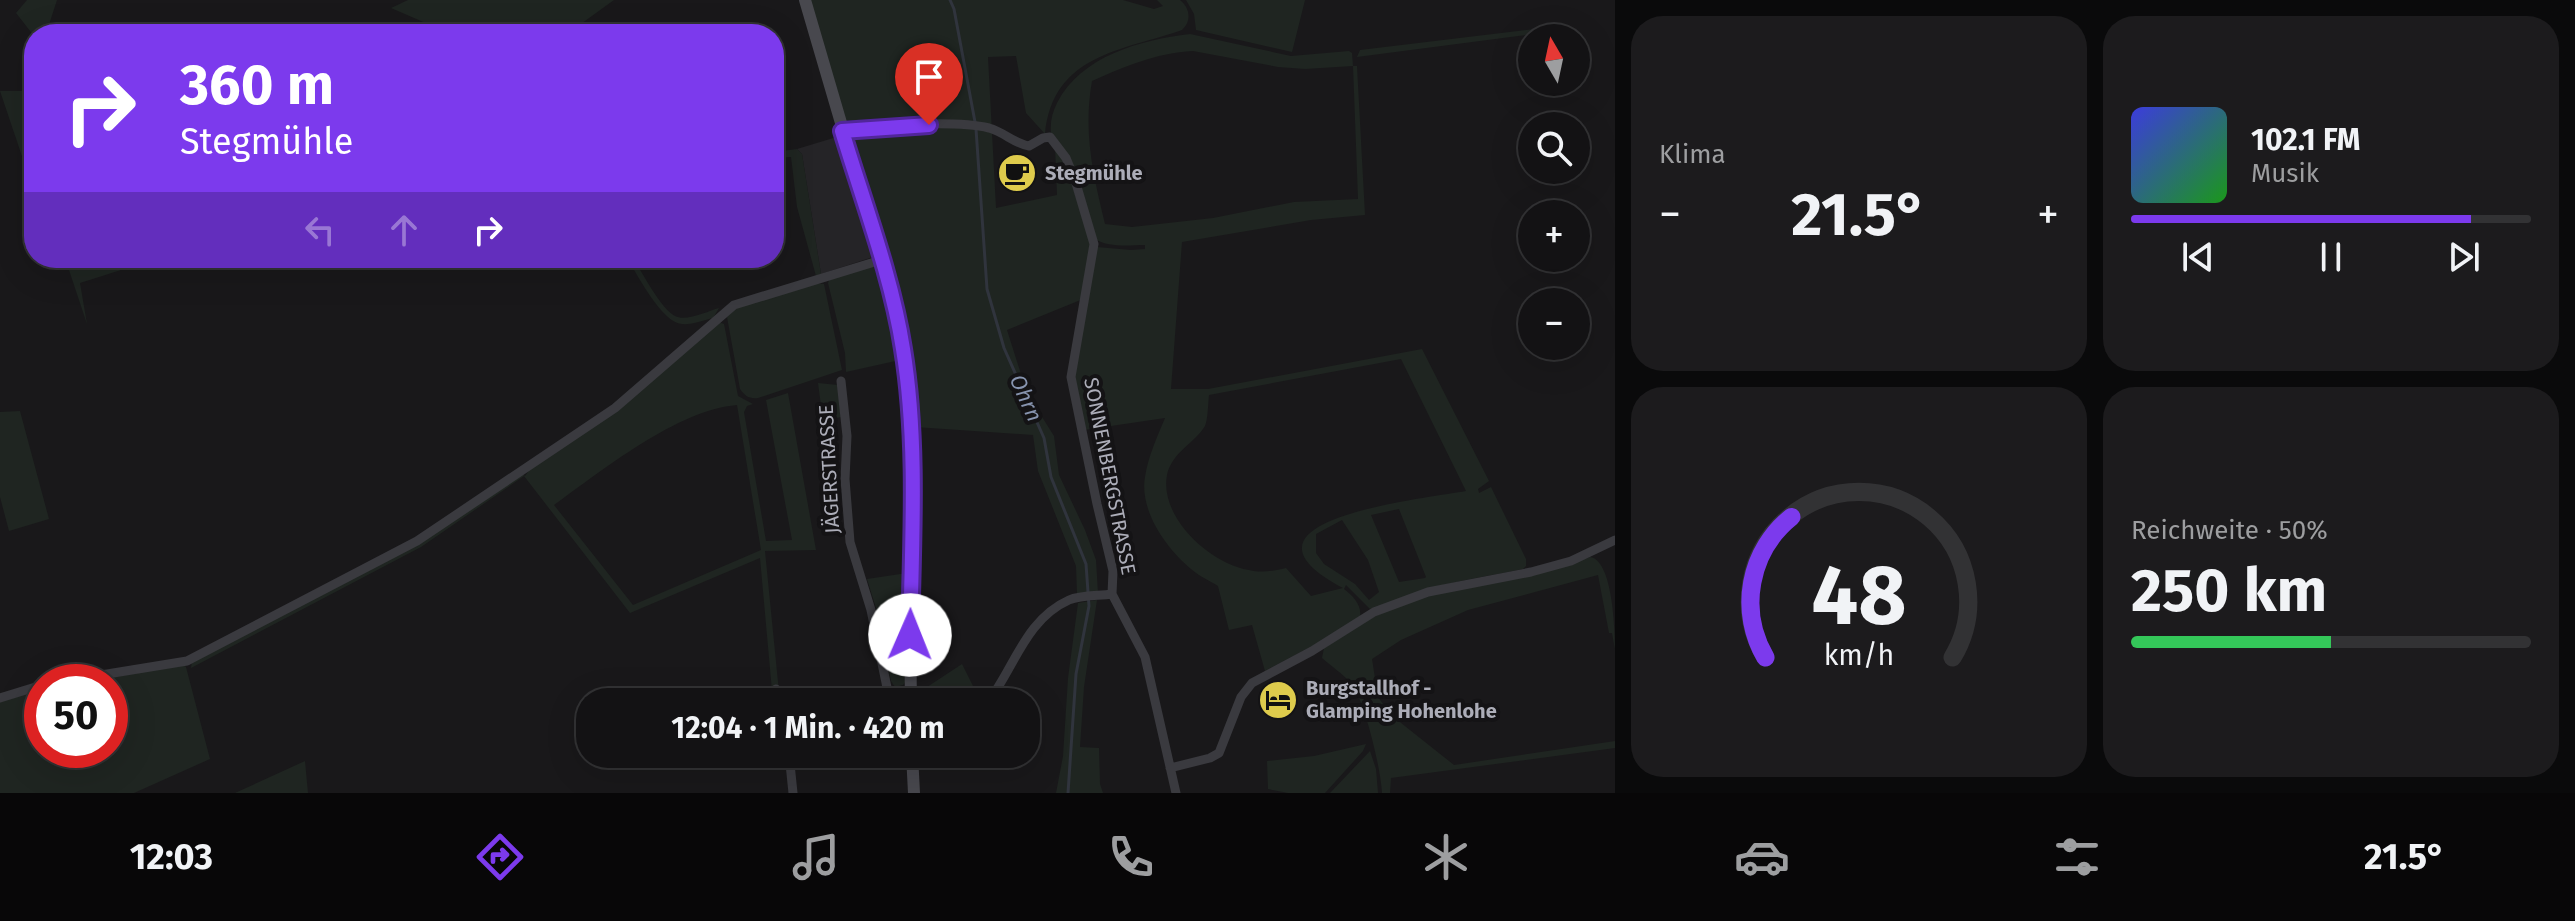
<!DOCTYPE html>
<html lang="de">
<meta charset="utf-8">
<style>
:root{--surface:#131214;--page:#1c1b1d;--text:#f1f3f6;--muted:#9d9ea0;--line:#323234;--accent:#7c3aed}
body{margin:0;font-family:"Fira Sans",sans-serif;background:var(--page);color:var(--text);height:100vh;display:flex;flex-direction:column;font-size:30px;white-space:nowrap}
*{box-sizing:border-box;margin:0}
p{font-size:26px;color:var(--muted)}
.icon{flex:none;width:44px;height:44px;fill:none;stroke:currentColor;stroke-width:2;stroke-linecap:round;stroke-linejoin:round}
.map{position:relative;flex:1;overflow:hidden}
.details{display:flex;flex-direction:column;gap:16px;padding:16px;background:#0a0a0b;width:960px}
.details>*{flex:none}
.top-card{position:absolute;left:24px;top:24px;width:760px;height:244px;border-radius:32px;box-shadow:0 8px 32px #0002,0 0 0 2px var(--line);background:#7c3aed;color:#fff;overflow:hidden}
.needle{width:52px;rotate:351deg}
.controls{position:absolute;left:1518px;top:24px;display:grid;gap:16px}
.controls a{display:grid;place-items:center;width:72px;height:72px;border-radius:50%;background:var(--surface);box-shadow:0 8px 32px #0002,0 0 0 2px var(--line);font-size:40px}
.speed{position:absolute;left:24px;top:664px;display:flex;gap:16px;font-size:40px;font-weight:700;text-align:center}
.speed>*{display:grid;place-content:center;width:104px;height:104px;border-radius:50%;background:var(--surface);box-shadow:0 8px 32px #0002,0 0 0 2px var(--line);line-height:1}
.speed .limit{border:12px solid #d22;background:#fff;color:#111}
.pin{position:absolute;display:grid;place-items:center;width:68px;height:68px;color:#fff;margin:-82px -34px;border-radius:50% 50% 50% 0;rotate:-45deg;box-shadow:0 0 8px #0007}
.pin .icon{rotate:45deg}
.me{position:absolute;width:88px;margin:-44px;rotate:1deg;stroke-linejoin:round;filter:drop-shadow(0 0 6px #0008)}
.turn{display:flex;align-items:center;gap:28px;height:168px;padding:0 24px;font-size:36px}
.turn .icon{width:104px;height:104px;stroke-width:2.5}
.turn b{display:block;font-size:56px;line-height:68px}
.lanes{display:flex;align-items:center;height:76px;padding:0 24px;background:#0003;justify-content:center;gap:40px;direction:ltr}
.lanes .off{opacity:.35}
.big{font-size:60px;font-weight:700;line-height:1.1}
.details .card{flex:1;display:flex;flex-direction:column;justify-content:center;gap:12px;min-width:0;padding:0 28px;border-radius:32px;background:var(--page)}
.details .dial{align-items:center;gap:0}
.dial svg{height:208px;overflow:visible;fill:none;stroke:var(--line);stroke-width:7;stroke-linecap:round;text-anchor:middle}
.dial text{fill:var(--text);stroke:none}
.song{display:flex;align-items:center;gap:24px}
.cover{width:96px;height:96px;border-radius:12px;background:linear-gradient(135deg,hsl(240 70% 55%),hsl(120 70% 35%))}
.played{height:8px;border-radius:4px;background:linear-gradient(90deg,var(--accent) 85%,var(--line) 85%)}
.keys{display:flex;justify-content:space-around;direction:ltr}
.heat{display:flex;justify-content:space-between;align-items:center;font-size:44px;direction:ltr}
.charge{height:12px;border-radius:6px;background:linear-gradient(90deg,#34c759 50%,var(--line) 0)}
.details .tiles{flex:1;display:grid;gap:16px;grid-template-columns:repeat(2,1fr)}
.trip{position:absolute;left:576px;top:688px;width:464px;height:80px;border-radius:32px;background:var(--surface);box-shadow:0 8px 32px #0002,0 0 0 2px var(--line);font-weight:700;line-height:80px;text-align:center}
.tab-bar{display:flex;height:128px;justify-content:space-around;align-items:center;background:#080708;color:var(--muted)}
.tab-bar .icon{width:56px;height:56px}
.tab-bar .active{color:var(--accent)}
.tab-bar b{font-size:36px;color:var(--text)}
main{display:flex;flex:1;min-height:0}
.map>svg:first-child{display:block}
</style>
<main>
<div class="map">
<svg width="1615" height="793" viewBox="0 0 1615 793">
<rect width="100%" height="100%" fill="#19181a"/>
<path fill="#252427" d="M840,136L876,256L821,274L802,154L797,149Z"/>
<path fill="#1f2521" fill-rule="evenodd" d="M27,0H57L46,34L34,36L16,13Z
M408,0H614L567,34H451L391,8Z
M809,0H1123L1154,9L1163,6L1157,0H1180C1190,8 1192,21 1182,30C1122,51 1053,54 1045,134L1026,113L1016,56L988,57L996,208L1057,195L1055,146L1064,160L1091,244L1083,299L1007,330L1027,393L1054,436L1059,475L1085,530L1096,560L1098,593L1077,594L1076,566L1038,471L1033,435L915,427L913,391L850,140L854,126L845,121Z
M1186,0H1305L1292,52L1196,30L1194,14Z
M1535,29L1541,33L1357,57L1360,50Z
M1190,34L1291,56L1349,51L1352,53L1353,66H1357L1365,215L1311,220L1182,242L1171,389H1208L1422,349L1489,481L1478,489L1479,493L1491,487L1526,559V566L1523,569C1490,576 1455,581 1423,590C1406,595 1387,606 1370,609L1346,585L1344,589C1353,596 1362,605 1360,617L1318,643L1265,671L1252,625L1229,630L1218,586C1210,581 1199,576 1191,569C1167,549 1139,511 1145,477C1148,457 1157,437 1165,418L1084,430L1073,376L1097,247L1131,250L1145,249V245C1130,245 1109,248 1095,239L1051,133C1050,122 1052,113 1057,103C1081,56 1140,40 1190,34ZM1193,51L1278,67L1305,69L1353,66L1358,199L1294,202L1213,218L1132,227L1105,224C1093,174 1083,133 1092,81C1126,66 1156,53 1193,51ZM1401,359L1466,491C1423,499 1215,520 1343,588L1311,596L1286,568C1274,571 1261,573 1249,570C1210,564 1159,517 1167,475C1172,452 1195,443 1205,426C1208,419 1208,404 1209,395ZM1399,509L1426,577L1425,578L1399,582L1371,515ZM1342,520L1368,560L1379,592L1369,600L1355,584L1324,564L1316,553V534Z
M0,91H28L27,101L34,123V192Z
M797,149L802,154L821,274L816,276L797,207L791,157L774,158V152Z
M65,258H159L80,283L87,324Z
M627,258H633C642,272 661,309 675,316C686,322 708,311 719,308L713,318C704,320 692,325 682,324C662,323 637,274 627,258Z
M871,266L879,269L895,329L900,360L846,372L845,353L828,283L830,278Z
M815,283L824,284L842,370L758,398C749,399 745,396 740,389L727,317L737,307Z
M718,322L724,324L738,396L753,404L747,406L744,412L766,541L792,540L766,400L788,393L816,550L765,551L780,702H773L760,558L630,613L524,476L421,547L191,668L192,661L419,542L522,474L525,476L530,469ZM737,405L761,550L633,605L554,505C603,470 677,410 737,405Z
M818,383L838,385L841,417L823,421Z
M20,411L49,519L9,531L0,497V412Z
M1590,557C1613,560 1615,631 1615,650L1612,633H1609L1598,575L1468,610L1401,640L1372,659L1378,697L1391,715L1454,765L1615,741V748L1391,778L1390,793H1382C1381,770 1365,701 1351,683C1343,674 1331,666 1322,658L1324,648L1368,620L1399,604L1429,595L1573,563Z
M907,573L906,681L903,685L895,687L891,681L876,608L867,579Z
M1097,600L1084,687L1080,747L1099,748L1100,784L1103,793H1056L1063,756L1068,678L1078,603Z
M182,664L186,667L210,759L134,793H0V701L42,687V750H110V682H70Z
M962,664L981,702H920L915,695Z
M1366,744L1363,751L1325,793H1288L1268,789L1267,761L1314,756Z
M1370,751L1376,769L1378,793H1330Z
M305,761L308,793H235Z"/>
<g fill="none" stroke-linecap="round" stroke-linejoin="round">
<path stroke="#30343d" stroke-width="3" d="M950,0L954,9L975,122
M976,129L987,289L1004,348L1044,438L1051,477L1086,564L1089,606L1076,674L1068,793"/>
<path stroke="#3a3a3f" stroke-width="9" d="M842,131C878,125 955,120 989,128C1004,132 1015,144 1029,146L1043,138L1050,137L1066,158L1075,180L1094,244L1071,377L1097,504L1113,571L1112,594L1145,657L1176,793
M841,381L847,436L845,479L850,542L871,610L890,702
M58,682L187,661L417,541L615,408L734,305L881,260
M776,689L777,702
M0,698L42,685
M988,702C1014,668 1026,619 1069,600C1081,595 1099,596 1112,594
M789,754L793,793
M1170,768L1210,758L1219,753L1241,697L1252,683L1312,651L1374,612L1428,592L1531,572L1571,561L1615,540"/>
<path stroke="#48484e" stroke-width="12" d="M805,0L892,297C924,429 908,567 911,702
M912,754L914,793"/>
</g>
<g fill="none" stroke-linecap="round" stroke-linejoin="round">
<defs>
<path id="route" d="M910,635C912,542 918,440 903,349C892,277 863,201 842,131L929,125"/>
</defs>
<use href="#route" stroke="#51269a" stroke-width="20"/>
<use href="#route" stroke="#7c3aed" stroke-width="14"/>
</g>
<defs>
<symbol id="cafe-disc" viewBox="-11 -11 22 22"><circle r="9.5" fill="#decb4c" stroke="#141315"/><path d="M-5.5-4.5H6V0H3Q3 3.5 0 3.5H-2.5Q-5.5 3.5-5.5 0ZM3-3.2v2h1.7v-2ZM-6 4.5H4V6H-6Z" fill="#111"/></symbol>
<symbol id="hotel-disc" viewBox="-11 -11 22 22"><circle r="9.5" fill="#decb4c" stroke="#141315"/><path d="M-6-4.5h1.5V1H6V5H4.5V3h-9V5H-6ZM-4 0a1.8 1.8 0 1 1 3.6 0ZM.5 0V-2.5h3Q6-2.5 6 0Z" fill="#111"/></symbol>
</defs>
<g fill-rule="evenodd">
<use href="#cafe-disc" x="995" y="151" width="44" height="44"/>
<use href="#hotel-disc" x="1256" y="678" width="44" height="44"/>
</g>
<g text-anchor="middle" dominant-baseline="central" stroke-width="8" stroke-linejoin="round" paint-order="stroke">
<g font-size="20" font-weight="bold" fill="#acadb8" stroke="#141315" text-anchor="start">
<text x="1045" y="173">Stegmühle</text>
<text x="1306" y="688">Burgstallhof -<tspan x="1306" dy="23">Glamping Hohenlohe</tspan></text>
</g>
<g font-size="20" fill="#acadb8" stroke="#141315">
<text transform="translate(829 469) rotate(-93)">JÄGERSTRASSE</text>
<text transform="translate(1110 476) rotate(79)">SONNENBERGSTRASSE</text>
</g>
<g font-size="22" font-style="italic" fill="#8794af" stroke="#141315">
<text transform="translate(1026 398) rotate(66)">Ohrn</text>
</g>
</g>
</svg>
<div class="controls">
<a><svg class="needle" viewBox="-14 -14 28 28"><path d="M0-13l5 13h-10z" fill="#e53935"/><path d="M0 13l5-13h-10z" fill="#9d9ea0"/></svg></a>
<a><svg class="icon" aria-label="search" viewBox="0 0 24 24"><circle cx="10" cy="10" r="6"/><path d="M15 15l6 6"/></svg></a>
<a>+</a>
<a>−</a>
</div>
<div class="speed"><div class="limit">50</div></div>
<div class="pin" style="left:929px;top:125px;background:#d93025"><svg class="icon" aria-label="arrive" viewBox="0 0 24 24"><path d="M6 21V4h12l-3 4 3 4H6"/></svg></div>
<svg class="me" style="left:910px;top:635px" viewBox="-20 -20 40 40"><circle r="19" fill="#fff"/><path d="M0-13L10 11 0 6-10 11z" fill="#7c3aed"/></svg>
<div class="trip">12:04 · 1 Min. · 420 m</div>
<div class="top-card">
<div class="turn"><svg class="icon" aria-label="right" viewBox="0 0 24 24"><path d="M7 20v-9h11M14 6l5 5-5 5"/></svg><div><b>360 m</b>Stegmühle</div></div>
<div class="lanes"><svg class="icon off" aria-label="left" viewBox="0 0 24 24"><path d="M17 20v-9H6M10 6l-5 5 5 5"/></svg><svg class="icon off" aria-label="ahead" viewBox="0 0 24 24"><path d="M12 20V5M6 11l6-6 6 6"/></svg><svg class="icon" aria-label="right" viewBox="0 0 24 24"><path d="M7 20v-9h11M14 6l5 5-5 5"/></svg></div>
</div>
</div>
<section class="details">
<div class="tiles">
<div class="card"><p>Klima</p>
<div class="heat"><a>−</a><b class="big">21.5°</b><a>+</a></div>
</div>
<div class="card">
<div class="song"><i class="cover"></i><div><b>102.1 FM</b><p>Musik</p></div></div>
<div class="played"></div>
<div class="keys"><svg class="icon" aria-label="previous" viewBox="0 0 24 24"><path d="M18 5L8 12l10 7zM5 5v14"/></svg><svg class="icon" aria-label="pause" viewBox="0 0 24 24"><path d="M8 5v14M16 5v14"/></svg><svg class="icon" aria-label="next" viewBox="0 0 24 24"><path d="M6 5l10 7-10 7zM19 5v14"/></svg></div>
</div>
<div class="card dial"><svg viewBox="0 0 100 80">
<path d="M14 69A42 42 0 1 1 86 69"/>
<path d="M14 69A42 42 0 0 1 24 15" stroke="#7c3aed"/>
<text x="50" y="56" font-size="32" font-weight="700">48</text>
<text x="50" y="72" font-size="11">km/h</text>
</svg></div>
<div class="card"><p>Reichweite · 50%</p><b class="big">250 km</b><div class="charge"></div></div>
</div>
</section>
</main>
<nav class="tab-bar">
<b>12:03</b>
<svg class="icon active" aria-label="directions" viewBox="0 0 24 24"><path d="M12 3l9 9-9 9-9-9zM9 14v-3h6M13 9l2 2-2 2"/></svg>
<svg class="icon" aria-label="music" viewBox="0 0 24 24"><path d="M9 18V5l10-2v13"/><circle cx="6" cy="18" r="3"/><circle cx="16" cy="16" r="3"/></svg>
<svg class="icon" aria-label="phone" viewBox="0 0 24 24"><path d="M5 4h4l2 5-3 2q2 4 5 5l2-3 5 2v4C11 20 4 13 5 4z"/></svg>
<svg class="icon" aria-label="climate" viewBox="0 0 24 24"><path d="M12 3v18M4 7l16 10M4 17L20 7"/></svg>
<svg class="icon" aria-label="car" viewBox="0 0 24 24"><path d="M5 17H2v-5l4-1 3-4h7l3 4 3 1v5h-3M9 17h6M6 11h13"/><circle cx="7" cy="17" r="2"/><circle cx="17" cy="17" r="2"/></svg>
<svg class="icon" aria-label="filters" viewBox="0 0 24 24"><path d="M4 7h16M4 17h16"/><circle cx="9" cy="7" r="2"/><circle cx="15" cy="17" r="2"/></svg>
<b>21.5°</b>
</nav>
